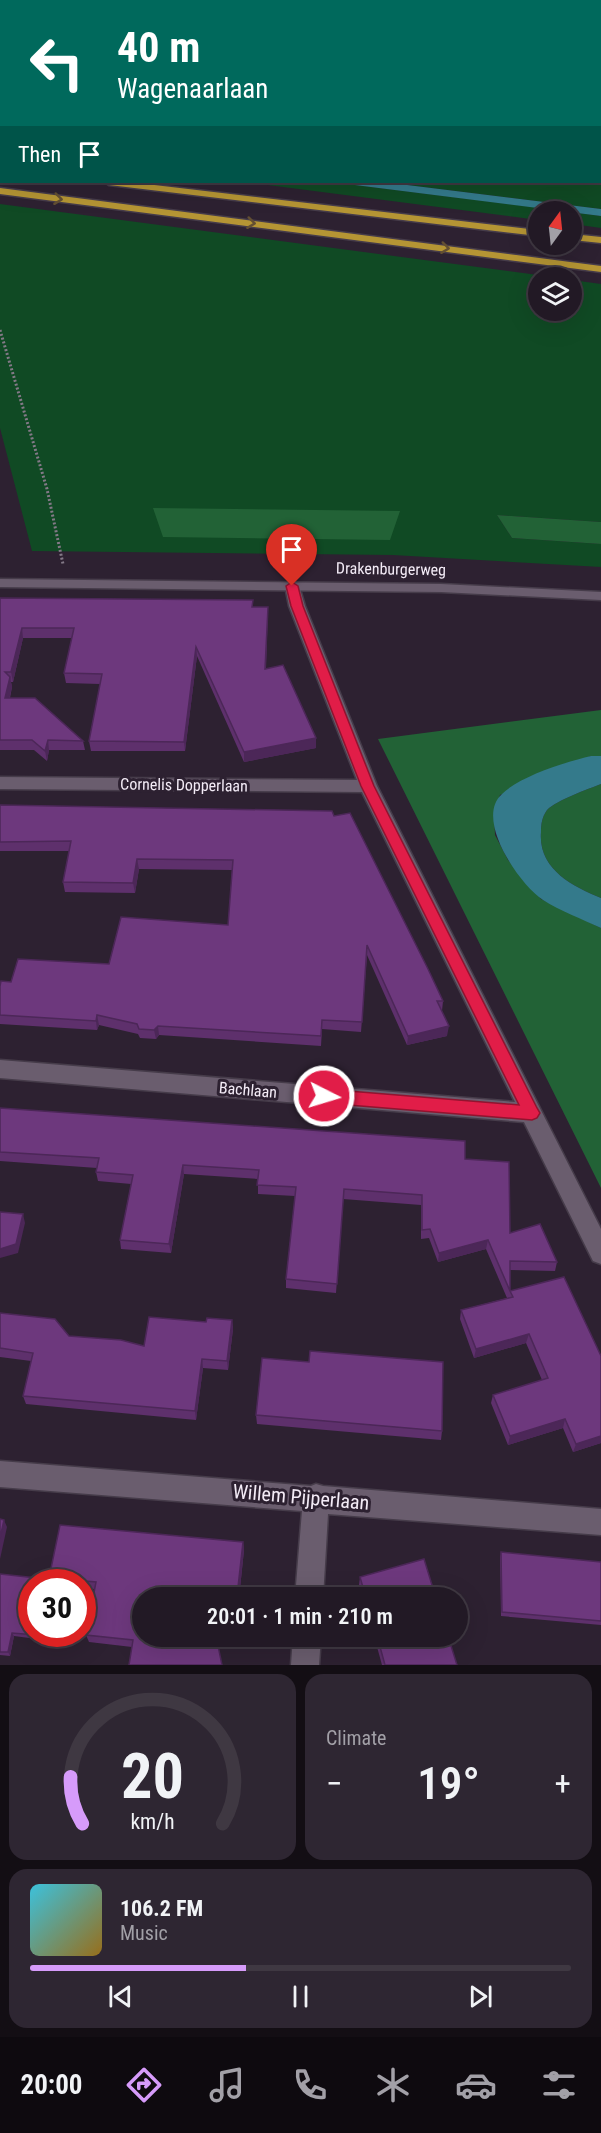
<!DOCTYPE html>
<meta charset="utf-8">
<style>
:root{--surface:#221925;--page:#2e2632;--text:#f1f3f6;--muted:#a2a0a7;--line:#3f3842;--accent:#d69bfa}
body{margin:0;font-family:"Roboto Condensed",sans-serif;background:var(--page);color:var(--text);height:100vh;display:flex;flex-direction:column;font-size:22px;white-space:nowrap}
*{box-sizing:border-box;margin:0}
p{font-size:20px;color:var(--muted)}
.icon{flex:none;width:33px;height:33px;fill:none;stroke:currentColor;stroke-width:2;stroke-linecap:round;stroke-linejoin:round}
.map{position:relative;height:1665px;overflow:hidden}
.details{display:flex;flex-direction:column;gap:9px;padding:9px;background:#130e14;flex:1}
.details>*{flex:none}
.banner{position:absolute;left:0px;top:0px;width:602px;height:183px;box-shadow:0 6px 24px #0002,0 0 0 2px var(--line);background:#00695c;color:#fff;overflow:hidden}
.needle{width:39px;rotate:15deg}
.fabs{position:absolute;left:528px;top:201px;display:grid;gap:12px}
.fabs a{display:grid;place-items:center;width:54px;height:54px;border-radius:50%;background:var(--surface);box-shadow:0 6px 24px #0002,0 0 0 2px var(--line);font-size:30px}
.speed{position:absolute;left:18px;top:1569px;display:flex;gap:12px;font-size:30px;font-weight:700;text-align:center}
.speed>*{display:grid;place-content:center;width:78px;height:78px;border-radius:50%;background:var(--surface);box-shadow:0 6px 24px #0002,0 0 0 2px var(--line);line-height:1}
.speed .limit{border:9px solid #d22;background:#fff;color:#111}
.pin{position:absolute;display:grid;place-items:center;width:51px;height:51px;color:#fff;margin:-62px -26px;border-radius:50% 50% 50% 0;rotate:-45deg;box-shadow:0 0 6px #0007}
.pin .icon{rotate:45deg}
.me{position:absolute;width:66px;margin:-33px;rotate:95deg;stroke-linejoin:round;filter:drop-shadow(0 0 4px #0008)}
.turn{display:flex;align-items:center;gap:21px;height:126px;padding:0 18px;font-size:27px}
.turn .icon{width:78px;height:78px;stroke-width:2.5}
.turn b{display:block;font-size:42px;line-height:51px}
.then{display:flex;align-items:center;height:57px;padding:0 18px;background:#0003;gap:12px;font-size:22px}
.big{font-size:45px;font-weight:600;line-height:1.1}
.details .card{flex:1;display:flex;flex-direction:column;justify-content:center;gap:9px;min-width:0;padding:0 21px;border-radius:18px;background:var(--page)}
.details .dial{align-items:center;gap:0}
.dial svg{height:156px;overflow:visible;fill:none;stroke:var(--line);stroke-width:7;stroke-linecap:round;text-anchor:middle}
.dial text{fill:var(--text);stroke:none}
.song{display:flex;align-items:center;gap:18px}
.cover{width:72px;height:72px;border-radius:9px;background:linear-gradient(135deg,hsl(190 70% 55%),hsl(40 70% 35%))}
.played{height:6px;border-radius:3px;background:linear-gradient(90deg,var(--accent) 40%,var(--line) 40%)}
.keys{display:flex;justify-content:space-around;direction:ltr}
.heat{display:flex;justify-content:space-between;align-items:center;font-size:33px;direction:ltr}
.details .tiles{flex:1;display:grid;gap:9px;grid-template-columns:1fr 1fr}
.card:last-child{grid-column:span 2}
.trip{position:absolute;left:132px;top:1587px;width:336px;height:60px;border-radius:30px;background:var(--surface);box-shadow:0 6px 24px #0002,0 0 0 2px var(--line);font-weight:600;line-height:60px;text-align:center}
.tabs{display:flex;height:96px;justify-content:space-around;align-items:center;background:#0e0a0f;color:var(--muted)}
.tabs .icon{width:42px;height:42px}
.tabs .active{color:var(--accent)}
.tabs b{font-size:27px;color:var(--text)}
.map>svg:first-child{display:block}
</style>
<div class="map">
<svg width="601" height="1665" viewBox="0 0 601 1665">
<rect width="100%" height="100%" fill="#2d2131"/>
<path fill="#104a24" d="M0,0H211L2,2L1,131Z
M601,88V209L383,182H600Z
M245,182H331L566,211L538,212V220Z
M0,204L553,277L538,278V310H572V280L601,284V522L497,515L512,538L601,544V567L393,555L32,551L0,428Z
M572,212L601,216V228L572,224Z"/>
<path fill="#226236" d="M153,508L400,511L390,540L163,537Z
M497,515L601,522V544L512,538Z
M601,710V756H591L500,795L494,813L495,835L508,860L541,899L601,928V1188L378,739Z
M601,784V898C572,886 538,869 541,832C541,824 542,817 547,810C557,800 588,789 601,784Z"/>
<path fill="#347a8b" d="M331,182H383L601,209V216Z
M591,756H601V784C588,789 557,800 547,810C542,817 541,824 541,832C538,869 572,886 601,898V928C582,919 560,911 543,900C519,884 474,819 502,794C520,776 566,762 591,756Z"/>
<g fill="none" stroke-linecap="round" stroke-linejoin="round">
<defs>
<path id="street" d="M292,582L299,586L305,606L377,786L601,1229V1264L593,1261L524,1122L0,1078V1060L515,1102L362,792L0,789V777L357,780L289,606L285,586Z
M0,1461L311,1486L316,1484L323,1486L601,1509V1535L328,1514L323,1598H295L302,1511L0,1487Z
M293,1636H321L319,1665H291Z"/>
<path id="secondary" d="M0,579L441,584L601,592V600L441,592L0,587Z"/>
<path id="highway" d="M0,152H2V158H0Z
M0,165H2V171H0Z
M105,182H129L538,230V236L109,185Z
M0,188L601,266V272L0,194Z
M572,234L601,237V243L572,240Z"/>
</defs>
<use href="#street" stroke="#463c4a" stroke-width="3"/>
<use href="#secondary" stroke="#463c4a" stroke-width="3"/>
<use href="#highway" stroke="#463c4a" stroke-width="3"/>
<path stroke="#837987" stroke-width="1.5" stroke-dasharray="1.5 1.5" stroke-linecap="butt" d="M218,2L220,0"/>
<path stroke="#837987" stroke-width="3" stroke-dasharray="2 2" stroke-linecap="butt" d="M0,330L47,489L63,564"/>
<use href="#street" fill="#6a5d6e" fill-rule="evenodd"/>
<use href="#secondary" fill="#6a5d6e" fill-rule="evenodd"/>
<use href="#highway" fill="#b59534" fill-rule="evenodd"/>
</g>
<path fill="#5e306c" d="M0,598L253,600V607H268L266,669L316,738V748L244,762L197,656L185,751H91L89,741L100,684L66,683L64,673L72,638H23L13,682H11L12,687L10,698L83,741L85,750H49L47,761L34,750H0Z
M0,805L334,816L443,1001L442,1011L447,1036L407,1045L367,955L361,1032L322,1029L321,1046L159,1035L156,1039L140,1038L138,1034L99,1025L97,1030L0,1024V986L11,982L109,964L228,925L232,870L139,869L135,893L65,892L63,882L69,851H0Z
M0,1108L465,1159L510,1233L557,1262L555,1271L510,1270V1291L508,1298L510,1291L601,1356V1443L573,1452L563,1428L508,1445L491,1403L493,1395L542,1380L526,1343L474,1358L460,1319L461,1310L507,1298L486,1249L438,1262L429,1238L421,1239V1205L343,1199L336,1293L286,1288V1279L295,1196L258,1194V1179L184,1174L171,1253L121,1249L120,1240L131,1184L98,1181L96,1172L97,1168L0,1161Z
M0,1313L69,1336L144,1346L206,1322L232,1320L233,1329L228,1370L203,1368L196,1420L26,1404L23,1396L31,1361L0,1357Z
M256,1415L442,1431L441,1440L257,1424Z
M243,1542L244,1550L239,1598H142L132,1647L89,1642L86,1635L94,1589L82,1588V1582H51L49,1578Z
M501,1552L601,1562V1625L501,1616L500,1557Z
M0,1574L46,1579L48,1582H32V1634H38L37,1639L14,1636L10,1656L0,1655Z
M360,1577L436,1598H363L359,1585Z
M374,1636H448L457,1665H382Z"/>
<path fill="#4c2758" d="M22,628L23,638L13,682L11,672Z
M196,647L197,656L185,751L184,742Z
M10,677L12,687L7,708L5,698Z
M316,738V748L244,762V752Z
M48,740L49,750L47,761L45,751Z
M137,859L139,869L135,893L133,883Z
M97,1015L99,1025L97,1030L96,1021Z
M158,1026L159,1035L156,1039L154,1030Z
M449,1026L447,1036L407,1045L408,1036Z
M183,1165L184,1174L171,1253L169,1244Z
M23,1214L25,1223L18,1253L0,1258V1249Z
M488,1240L486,1249L438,1262L439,1253Z
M232,1320L233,1329L228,1370L227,1361Z
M529,1334L526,1343L474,1358L476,1349Z
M202,1359L203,1368L196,1420L195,1411Z
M565,1419L563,1428L508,1445L510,1436Z
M601,1436V1443L573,1452L576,1444Z
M4,1520L7,1527L0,1559V1538Z
M243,1542L244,1550L239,1598H237Z
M12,1633L14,1636L10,1656L8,1652Z"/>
<path fill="#6d387d" stroke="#4c2758" stroke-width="1.5" d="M0,598L253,600L252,607H268L265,669L283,665L316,738L244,752L196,647L184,742L89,741L102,674L64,673L74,628H22L11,672H5L10,677L5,698H35L83,741L48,740L45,751L32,740H0Z
M0,805L332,811L334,816L350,813L428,969L443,1001H437L449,1026L408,1036L367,945L362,1022L322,1020L321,1036L158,1026L154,1030L139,1029L137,1024L97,1015L96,1021L0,1015V986L1,981L11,982L18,959L109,964L121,917L228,925L233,860L137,859L133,883L63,882L71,841L0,842Z
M0,1108L465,1141V1159L509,1162L510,1233L540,1224L557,1262L510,1261V1291L488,1240L439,1253L430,1229L422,1230V1195L344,1189L337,1284L286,1279L296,1187L257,1185L259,1170L183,1165L169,1244L120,1240L133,1175L96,1172L99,1158L0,1152Z
M0,1212L23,1214L16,1244L0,1249Z
M564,1277L601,1356V1436L576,1444L565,1419L510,1436L493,1395L548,1378L529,1334L476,1349L461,1310L513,1297L510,1291Z
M0,1313L55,1319L69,1336L121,1340L144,1346L149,1317L206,1322L207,1318L232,1320L227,1361L202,1359L195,1411L23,1396L33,1353L0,1348Z
M310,1351L443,1362L442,1431L256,1415L262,1358L309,1362Z
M0,1519L4,1520L0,1538Z
M60,1525L243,1542L237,1596L207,1594L208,1598H142V1636H216L222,1665H129L133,1640L86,1635L96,1582L49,1578Z
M501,1552L601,1562V1621L502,1612Z
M424,1559L436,1598H366L360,1577Z
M0,1574L46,1579V1582H32V1634H36V1635L12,1633L8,1652H0Z
M377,1636H448L457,1665H385Z"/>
<defs><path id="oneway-chevron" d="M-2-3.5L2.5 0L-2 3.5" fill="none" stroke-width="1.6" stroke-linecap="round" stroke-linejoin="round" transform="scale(1.5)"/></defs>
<g stroke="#634f32">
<use href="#oneway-chevron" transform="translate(58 199) rotate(7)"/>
<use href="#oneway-chevron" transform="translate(251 223) rotate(7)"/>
<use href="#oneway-chevron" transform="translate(445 248) rotate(7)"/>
</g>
<path fill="#e11d48" stroke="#92132f" stroke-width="1.5" d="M292,582L298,586L303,606L374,786L537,1108L540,1113L537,1118L532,1120L324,1103L318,1101L315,1096L318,1091L324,1089L519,1105L361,786L291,606L286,586Z"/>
<g text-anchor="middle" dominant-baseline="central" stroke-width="6" stroke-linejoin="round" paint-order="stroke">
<g font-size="16" fill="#f3ebf6" stroke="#2d2131">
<text transform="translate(391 569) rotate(1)">Drakenburgerweg</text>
<text transform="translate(184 785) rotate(1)">Cornelis Dopperlaan</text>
<text transform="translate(248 1090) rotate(5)">Bachlaan</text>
</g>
<g font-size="20" fill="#f3ebf6" stroke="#2d2131">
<text transform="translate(301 1497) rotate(5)">Willem Pijperlaan</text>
</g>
</g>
</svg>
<div class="fabs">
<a><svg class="needle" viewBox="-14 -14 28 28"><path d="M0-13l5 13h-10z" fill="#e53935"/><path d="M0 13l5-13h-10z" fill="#a2a0a7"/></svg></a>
<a><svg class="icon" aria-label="layers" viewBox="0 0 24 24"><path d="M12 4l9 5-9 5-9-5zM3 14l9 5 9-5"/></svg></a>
</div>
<div class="speed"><div class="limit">30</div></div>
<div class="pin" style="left:292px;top:586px;background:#d93025"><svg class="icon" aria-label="arrive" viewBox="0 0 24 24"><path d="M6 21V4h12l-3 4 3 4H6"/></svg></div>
<svg class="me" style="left:324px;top:1096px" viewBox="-20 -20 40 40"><circle r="17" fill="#e11d48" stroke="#fff" stroke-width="3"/><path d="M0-11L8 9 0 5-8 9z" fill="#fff"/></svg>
<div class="trip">20:01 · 1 min · 210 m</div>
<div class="banner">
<div class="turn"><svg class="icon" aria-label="left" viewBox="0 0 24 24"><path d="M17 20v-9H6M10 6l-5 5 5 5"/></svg><div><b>40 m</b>Wagenaarlaan</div></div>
<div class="then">Then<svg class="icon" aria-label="arrive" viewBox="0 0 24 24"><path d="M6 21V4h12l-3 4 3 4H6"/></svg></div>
</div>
</div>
<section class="details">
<div class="tiles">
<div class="card dial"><svg viewBox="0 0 100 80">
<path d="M14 69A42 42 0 1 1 86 69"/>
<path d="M14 69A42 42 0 0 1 8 45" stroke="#d69bfa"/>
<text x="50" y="56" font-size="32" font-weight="700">20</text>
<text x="50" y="72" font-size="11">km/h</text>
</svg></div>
<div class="card"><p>Climate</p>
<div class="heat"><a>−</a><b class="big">19°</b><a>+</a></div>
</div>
<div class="card">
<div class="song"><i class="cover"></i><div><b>106.2 FM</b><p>Music</p></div></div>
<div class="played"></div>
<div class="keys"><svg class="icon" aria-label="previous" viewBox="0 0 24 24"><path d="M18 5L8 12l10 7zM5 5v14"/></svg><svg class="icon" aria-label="pause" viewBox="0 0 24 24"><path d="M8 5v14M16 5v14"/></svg><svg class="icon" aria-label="next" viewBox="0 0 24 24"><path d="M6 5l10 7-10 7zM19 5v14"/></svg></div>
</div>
</div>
</section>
<nav class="tabs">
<b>20:00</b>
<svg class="icon active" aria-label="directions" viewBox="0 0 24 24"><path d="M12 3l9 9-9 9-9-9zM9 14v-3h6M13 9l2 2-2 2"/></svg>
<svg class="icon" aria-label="music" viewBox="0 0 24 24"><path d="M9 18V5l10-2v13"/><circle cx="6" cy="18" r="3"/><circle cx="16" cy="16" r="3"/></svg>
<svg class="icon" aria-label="phone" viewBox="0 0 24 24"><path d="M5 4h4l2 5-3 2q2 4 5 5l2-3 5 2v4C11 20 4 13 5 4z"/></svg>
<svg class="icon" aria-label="climate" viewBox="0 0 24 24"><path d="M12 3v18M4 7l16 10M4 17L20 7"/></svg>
<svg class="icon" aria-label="car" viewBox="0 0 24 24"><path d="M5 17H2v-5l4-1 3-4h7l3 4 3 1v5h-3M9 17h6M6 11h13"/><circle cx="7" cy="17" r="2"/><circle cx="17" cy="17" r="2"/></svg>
<svg class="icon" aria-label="filters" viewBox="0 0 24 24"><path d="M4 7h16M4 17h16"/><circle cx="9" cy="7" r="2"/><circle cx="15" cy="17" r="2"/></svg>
</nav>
